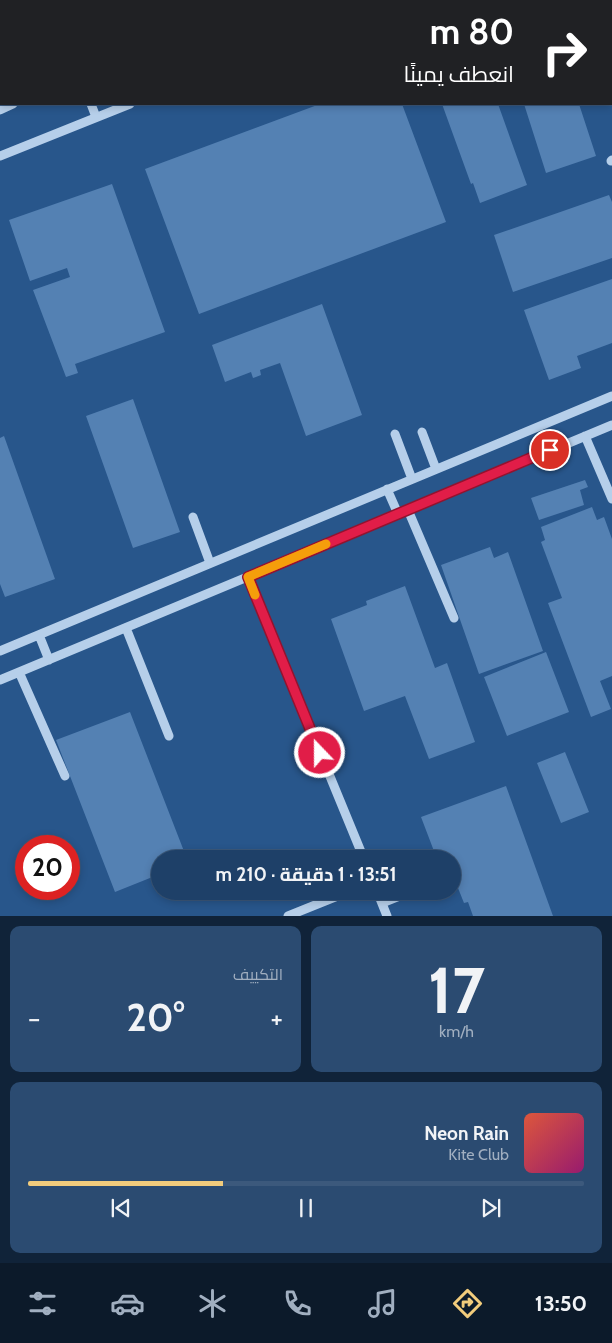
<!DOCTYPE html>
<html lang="ar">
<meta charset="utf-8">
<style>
:root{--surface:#1e4068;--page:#2b4b71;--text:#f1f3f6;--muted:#a1afc0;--line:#3c597c;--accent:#f2cc7c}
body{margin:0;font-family:Cabin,Cairo,sans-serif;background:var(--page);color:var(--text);direction:rtl;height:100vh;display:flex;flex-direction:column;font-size:19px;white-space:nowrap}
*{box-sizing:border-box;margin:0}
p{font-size:16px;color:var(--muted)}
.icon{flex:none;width:28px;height:28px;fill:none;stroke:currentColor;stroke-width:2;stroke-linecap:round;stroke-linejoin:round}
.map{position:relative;height:916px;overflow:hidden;direction:ltr}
.sheet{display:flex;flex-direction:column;gap:10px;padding:10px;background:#102339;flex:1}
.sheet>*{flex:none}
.guide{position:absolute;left:0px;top:0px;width:612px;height:105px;box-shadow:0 2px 8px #0003,0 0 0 1px var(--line);direction:rtl;background:#202124;color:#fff;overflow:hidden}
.speed{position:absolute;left:15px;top:835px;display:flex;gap:10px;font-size:25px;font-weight:700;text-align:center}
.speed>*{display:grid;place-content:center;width:65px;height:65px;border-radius:50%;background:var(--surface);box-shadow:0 2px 8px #0003,0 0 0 1px var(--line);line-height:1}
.speed .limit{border:8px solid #d22;background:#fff;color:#111}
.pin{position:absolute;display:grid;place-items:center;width:42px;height:42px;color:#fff;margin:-21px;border:2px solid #fff;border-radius:50%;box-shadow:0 1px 5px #0007}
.me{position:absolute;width:55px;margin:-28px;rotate:338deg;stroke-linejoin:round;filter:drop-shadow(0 0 4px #0008)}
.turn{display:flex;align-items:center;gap:18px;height:105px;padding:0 15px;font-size:22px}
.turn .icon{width:65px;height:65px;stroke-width:2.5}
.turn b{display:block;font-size:35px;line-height:42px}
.big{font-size:38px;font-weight:700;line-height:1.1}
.sheet .tile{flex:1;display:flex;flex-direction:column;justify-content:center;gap:8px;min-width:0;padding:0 18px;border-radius:10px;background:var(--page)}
.sheet .dial{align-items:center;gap:0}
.dial b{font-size:65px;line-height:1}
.song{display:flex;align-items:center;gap:15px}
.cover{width:60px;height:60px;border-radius:8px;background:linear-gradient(135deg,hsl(10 70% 55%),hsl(320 70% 35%))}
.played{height:5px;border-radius:2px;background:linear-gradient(90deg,var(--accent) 35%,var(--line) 35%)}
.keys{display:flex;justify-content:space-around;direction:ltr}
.heat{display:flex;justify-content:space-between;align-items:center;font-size:28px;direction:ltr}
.sheet .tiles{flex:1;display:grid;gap:10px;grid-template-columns:1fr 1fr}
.tile:last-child{grid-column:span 2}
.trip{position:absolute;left:151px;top:850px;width:310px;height:50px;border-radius:25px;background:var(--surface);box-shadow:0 2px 8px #0003,0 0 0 1px var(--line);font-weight:700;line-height:50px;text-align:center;direction:rtl}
.tab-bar{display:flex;height:80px;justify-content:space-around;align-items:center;background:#0c1a2a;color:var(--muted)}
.tab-bar .icon{width:35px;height:35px}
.tab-bar .on{color:var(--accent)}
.tab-bar b{font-size:22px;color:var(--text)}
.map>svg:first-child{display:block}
</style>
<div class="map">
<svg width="612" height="916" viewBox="0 0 612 916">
<rect width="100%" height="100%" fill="#28568b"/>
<path fill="#5481b3" d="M320,104H402L446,222L199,314L145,169Z
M442,104H498L527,185L480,203L473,183L471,184Z
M524,104H579L596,156L546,173Z
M112,184L165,332L75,364L78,373L66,377L33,290L70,277L67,268L30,281L9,220Z
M609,195L612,202V258L513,292L494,235Z
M612,279V343L577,356L581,368L549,380L524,310Z
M322,304L362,415L306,436L280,363L260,370L261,375L253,378L251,372L225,382L212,345Z
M133,399L180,532L133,548L86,416Z
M4,436L55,579L5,597L0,584V438Z
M585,480L588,487L580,490L584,505L539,520L531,498Z
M592,507L597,520L604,517L612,539V676L600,681L611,709L591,717L548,603L562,598L541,542L545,540L541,527Z
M490,547L494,558L508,552L543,651L479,674L441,565Z
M405,586L435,668L447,663L475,742L429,759L405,696L364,711L331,619L367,605L366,601Z
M546,652L569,712L507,736L484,677Z
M130,712L187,859H160V874L115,892L56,740Z
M565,752L589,812L561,823L537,763Z
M506,786L553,916H473L468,902L464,903L452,873V859H437L421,817Z"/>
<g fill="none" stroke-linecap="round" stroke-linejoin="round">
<path stroke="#b6cfea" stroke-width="9" d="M48,0V1
M355,0V1
M386,1L389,0
M611,4H612
M91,104L96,117
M0,110L13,104
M0,156L130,104
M611,161L612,160
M422,432L436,469
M395,434L412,479
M585,436L612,499
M387,489L398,514
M408,510L454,618
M193,517L210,563
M248,577L364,859
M126,628L169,736
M39,635L49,660
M0,651L612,396
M19,672L65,776
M0,680L612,425
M377,891L387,916
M382,903L412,891
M288,916L350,891"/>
</g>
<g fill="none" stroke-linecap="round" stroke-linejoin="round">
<defs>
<path id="route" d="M320,753L248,577L550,450"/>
</defs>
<use href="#route" stroke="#92132f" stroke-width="12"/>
<use href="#route" stroke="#e11d48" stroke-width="9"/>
<path stroke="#f59e0b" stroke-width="9" d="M255,595L248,577L326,544"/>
</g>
</svg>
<div class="speed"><div class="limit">20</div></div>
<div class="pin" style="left:550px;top:450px;background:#d93025"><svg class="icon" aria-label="arrive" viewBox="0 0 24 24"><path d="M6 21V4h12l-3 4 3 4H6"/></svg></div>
<svg class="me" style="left:320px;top:753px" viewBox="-20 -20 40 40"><circle r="17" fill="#e11d48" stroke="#fff" stroke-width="3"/><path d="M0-11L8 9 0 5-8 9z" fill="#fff"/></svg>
<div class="trip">13:51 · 1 دقيقة · 210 m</div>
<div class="guide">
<div class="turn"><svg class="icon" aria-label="right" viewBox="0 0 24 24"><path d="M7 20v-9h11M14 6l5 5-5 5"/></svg><div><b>80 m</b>انعطف يمينًا</div></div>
</div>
</div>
<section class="sheet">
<div class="tiles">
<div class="tile dial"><b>17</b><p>km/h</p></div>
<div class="tile"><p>التكييف</p>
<div class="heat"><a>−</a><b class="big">20°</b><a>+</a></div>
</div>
<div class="tile">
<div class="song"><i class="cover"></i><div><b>Neon Rain</b><p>Kite Club</p></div></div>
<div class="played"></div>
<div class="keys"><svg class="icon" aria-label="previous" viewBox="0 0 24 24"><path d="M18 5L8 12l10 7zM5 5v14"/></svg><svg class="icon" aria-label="pause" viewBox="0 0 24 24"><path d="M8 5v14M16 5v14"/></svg><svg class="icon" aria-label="next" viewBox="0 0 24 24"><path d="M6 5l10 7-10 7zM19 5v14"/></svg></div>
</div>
</div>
</section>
<nav class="tab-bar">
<b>13:50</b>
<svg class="icon on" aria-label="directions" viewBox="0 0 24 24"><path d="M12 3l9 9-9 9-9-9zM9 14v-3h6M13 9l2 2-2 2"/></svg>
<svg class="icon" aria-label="music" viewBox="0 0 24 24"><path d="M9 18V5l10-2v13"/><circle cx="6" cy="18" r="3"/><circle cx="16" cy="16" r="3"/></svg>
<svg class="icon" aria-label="phone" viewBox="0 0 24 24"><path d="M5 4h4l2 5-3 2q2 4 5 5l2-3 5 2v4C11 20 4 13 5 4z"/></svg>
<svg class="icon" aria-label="climate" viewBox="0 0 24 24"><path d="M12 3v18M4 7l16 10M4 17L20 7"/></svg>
<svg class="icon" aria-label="car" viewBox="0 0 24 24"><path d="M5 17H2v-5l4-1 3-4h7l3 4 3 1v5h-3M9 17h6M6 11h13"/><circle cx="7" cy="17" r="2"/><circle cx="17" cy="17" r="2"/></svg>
<svg class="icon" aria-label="filters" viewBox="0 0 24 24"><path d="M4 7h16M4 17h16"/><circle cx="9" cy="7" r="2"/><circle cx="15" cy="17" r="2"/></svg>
</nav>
